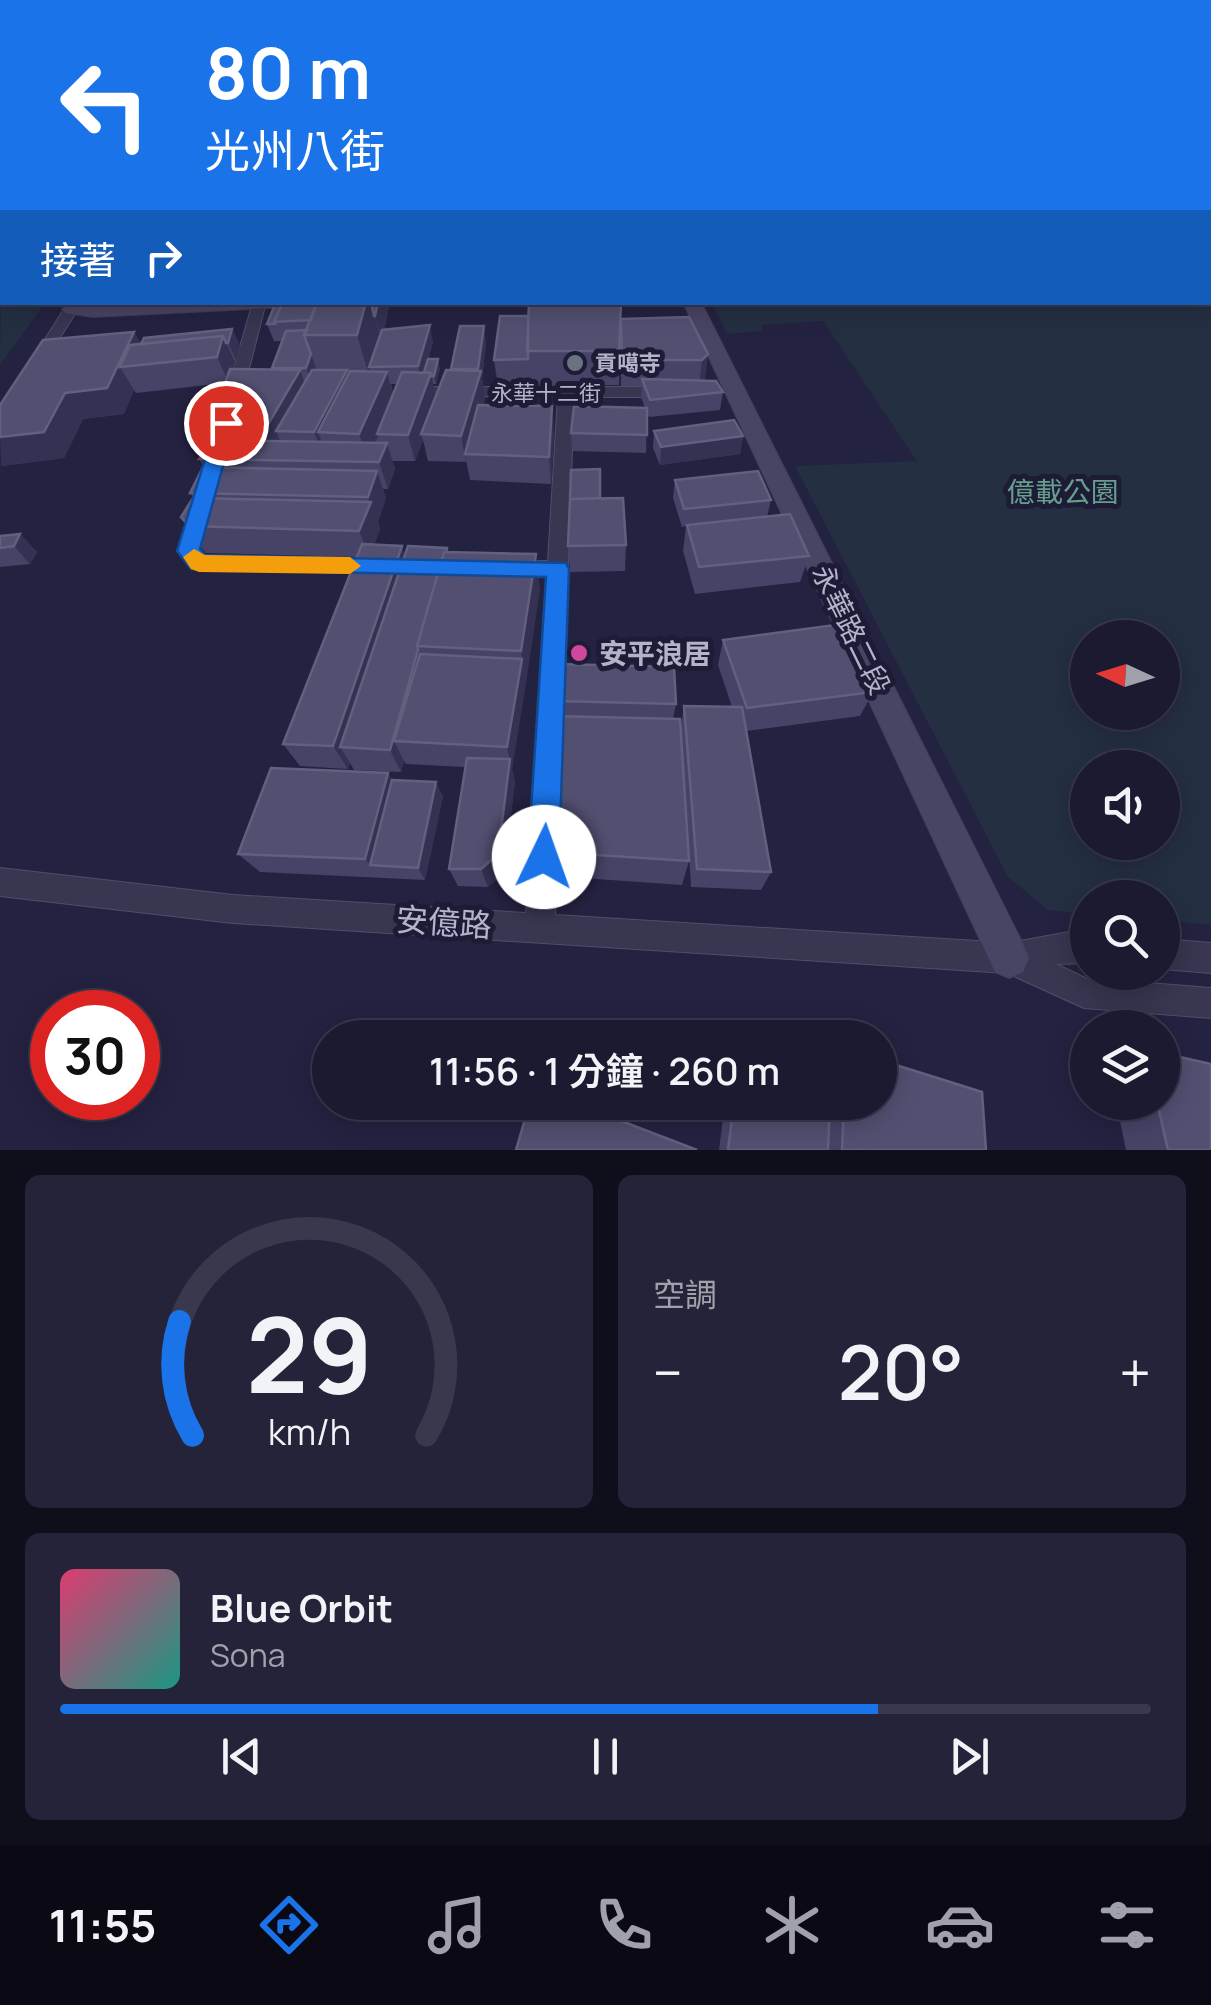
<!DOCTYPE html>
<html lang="zh-TW">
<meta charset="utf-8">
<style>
:root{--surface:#1b1a31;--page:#242339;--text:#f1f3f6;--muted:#a0a1ab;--line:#39384d;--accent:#1a73e8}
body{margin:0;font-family:Manrope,"Noto Sans TC",sans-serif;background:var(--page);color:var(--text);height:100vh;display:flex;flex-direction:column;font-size:38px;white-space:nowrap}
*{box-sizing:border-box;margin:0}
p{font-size:32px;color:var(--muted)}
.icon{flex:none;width:55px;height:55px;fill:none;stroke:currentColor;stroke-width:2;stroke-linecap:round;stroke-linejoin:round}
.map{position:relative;height:1150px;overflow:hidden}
.panel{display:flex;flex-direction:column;gap:25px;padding:25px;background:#0f0e1b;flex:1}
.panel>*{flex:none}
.hud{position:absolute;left:0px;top:0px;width:1212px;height:305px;box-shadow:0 5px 25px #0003,0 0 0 2px var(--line);background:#1a73e8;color:#fff;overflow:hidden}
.needle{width:65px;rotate:274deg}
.buttons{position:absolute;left:1070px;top:620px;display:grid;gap:20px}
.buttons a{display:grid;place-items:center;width:110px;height:110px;border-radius:50%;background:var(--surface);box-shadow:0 5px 25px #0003,0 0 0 2px var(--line);font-size:50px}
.speed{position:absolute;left:30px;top:990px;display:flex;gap:20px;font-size:50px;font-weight:700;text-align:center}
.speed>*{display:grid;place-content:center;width:130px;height:130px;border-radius:50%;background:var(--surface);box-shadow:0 5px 25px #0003,0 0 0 2px var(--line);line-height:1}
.speed .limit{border:15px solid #d22;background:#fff;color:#111}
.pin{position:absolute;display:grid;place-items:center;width:85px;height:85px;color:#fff;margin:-42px;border:5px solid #fff;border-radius:50%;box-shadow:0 2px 10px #0007}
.me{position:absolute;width:110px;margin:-55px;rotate:3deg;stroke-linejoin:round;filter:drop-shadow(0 0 8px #0008)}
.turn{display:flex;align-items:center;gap:35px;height:210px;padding:0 40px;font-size:45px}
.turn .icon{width:130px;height:130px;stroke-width:2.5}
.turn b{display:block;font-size:70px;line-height:85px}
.then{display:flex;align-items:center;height:95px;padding:0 40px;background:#0003;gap:20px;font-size:38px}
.big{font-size:75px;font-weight:600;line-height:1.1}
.panel .card{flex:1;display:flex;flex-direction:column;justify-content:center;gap:15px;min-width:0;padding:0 35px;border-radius:15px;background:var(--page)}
.panel .dial{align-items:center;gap:0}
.dial svg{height:260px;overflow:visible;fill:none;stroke:var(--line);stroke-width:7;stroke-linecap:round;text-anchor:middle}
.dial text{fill:var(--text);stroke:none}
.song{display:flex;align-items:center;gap:30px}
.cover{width:120px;height:120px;border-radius:15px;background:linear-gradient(135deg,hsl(340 70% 55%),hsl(170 70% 35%))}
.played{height:10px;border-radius:5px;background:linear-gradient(90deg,var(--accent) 75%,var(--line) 75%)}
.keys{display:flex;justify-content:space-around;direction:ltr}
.heat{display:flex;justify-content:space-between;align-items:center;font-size:55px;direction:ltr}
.panel .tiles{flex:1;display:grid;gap:25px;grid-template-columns:1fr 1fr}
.card:last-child{grid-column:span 2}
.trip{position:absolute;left:312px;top:1020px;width:585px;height:100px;border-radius:50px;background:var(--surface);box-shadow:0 5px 25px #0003,0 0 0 2px var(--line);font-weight:600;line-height:100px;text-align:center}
.tabs{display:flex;height:160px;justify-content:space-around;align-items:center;background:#0b0a14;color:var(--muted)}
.tabs .icon{width:70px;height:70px}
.tabs .on{color:var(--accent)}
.tabs b{font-size:45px;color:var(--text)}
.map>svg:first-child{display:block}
</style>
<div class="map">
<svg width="1211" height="1150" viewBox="0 0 1211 1150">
<rect width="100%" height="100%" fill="#242241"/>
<path fill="#242f42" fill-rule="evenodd" d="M2,177V302L45,303L0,365Z
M1211,266V925L1163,920L1162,898H1088L1087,914L1048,910L1008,877L795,466L917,461L823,321L761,325L763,331L727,334L711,303L1210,302ZM1088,638H1162V712H1088ZM1088,768H1162V842H1088Z"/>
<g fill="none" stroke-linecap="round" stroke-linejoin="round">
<defs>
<path id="street" d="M253,302H266L243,392L235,397L227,392Z
M66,306L78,309L44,363H34L32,360Z
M409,387H665L673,392L665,397H574L555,915L1009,943L1069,932L1088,933V963L1056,964L1085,978L1211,988V1018L1084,1008L1007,973L233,923L0,896V868L233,895L526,913L547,576L511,575L501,568L511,561H548L558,397L404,395V389Z
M200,505L209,511L198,549L204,556L377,559L387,566L377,573L192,568L178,551L191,511Z
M1162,939L1211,943V973L1162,969Z"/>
<path id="secondary" d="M1210,247H1211V257H1210Z
M173,302H300L291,307L93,317L65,313L62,309C69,303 155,303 173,302Z
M683,302H701L1023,944L1029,958L1023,972L1009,978L995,972Z"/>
</defs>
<use href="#street" stroke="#504e68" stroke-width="2"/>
<use href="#secondary" stroke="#3f3d56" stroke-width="2"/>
<use href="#street" fill="#383650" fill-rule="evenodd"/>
<use href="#secondary" fill="#484464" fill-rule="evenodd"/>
</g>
<path fill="#464367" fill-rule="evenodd" d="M1210,144H1211V244H1210Z
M276,302H390L384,330L433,342L428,359L440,368L436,384H433L436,396L451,370L486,343L482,378L485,398L483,405L554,432L551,484L470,480L466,460V462L428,461L423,440L415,461H392L395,469L388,489H383L386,498L378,522L380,529L374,545L405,555L447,548L448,552L540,589L512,769L515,781L504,873L488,887L458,886L449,869L465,767L406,764L404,761L401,772L354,770L350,763L348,769L300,766L283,744L357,557L206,553L198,544L181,517L194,498L190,493L204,467L199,459L213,440L208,431L225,383L136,393L134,390L124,414L83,419L64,458L1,466L134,332L141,344L232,329L240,346L236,360H234L233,369L272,370L282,341H274L267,324ZM391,384H398L393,394Z
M621,302L619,385L498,386L494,360L528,316Z
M621,319L708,354L704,381L723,392L720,410L649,417L647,412L646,453L572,451L571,433L645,408L641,397L642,386H621Z
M654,431L743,436L740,454L660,465L653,448Z
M675,480L771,500L767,517L809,556L800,582L695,594L683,551L686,526L682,527L673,498Z
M600,498L626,545L625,571L570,572L568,546Z
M20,534L37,552L30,564L0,567V536Z
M723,640L873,692L860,716L746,731L771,872L761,890L691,887L685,790L689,861L682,885L568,877L550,854L546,829L558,717L557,701L676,704L673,719L681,727L684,706L732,707L718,665Z
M388,773L392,780L443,796L425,880L260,872L238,854Z
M725,1102H880L986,1150H719Z
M1116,1102H1162L1211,1150H1126Z"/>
<path fill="#343153" d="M366,302H371L382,344L369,367L373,379L372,385L357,335Z
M378,302H390L382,341L375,316Z
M430,325L433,342L422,384L418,366Z
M484,326L486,343L482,378L485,398L468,454H465L466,462L461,436L480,376L478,369Z
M232,329L240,346L236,360L228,343Z
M134,332L145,351L120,367L134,390L124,414L83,419L64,458L1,466L0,437L65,393Z
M223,336L235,362L229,383L217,357Z
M311,354L317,371L313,385L306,368Z
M708,354L705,380L699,386L702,360Z
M438,359L440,368L436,384L434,376Z
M300,370L310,396L276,431L283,447L276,460L263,433Z
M347,370L355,397L318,432L327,455L325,459L314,432Z
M387,372L394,398L377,434L378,437L368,460L359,434Z
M431,373L436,399L421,434L423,440L415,461L408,435Z
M552,406L554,432L551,484L549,457Z
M743,436L740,454L660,465L661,447Z
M387,443L395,469L388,489L379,462Z
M377,471L386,498L378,522L380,529L370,557L359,531L370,504L368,497Z
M20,534L37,552L30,564L14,546Z
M402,546L411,572L340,747L350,763L348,769L333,746Z
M536,554L540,589L526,684L521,651Z
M418,650L427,675L394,741L404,761L401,772L390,750Z
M522,659L526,684L512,769L515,781L504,873L488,887L481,869L510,760L507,747Z
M388,773L400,795L370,865L365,859Z
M436,782L443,796L425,880L418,868Z"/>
<path fill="#524f71" stroke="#625f7f" stroke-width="2.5" d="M276,302H283L274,322L275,324H267Z
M283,302H317L311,320L274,322Z
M317,302H366L357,335H304Z
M371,302H378L375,316H374Z
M529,302H621L619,351H527Z
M500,316H528V359L494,360Z
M689,317L708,354L702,360H622L621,319Z
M430,325L418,366L369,367L382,330Z
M460,326H484L478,369H451Z
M232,329L228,343H226L223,336L141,344L144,338Z
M307,330L304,335L311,354L306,368H272L286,331Z
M134,332L107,388L65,393L44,432L0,437V405L43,340Z
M223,336L217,357L120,367L130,345Z
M428,359H438L434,376H431V373L424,372Z
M230,369L300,370L263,433L208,431Z
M312,370H347L314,432L276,431Z
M446,370L481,371L461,436L421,434Z
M350,371L387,372L359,434L318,432Z
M402,372L431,373L408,435L377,434Z
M642,379L716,381L723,392L650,400Z
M478,405L552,406L549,457L465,454Z
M574,406L647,408V435L571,433Z
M734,420L743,436L661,447L654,431Z
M212,440L387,443L379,462L199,459Z
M203,467L377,471L368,497L190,493Z
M600,469V498L570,499L571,470Z
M758,471L771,500L684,509L675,480Z
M193,498L371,502L359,531L189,526L181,517Z
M623,498L626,545L568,546L570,499Z
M790,514L809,556L699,567L687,525Z
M20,534L14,546L0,548V536Z
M362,544L402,546L333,746L283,744Z
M408,546L447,548L446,552H444L417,646L418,650L390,750L340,747Z
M444,552L536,554L521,651L417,646Z
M842,624L873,692L747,708L723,640Z
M420,654L522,659L507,747L394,741Z
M559,664L674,667L676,704L557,701Z
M684,706L742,707L771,872L697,869Z
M554,716L680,719L689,861L565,853L546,829Z
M467,758L510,759L498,854L481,869H449Z
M271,768L388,773L365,859L238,854Z
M392,780L436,782L418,868L370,865Z
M1162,1053L1211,1064V1150H1168L1157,1102H1162Z
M880,1060L982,1092L986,1150H842L844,1102H880Z
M530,1102H572L697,1150H516Z
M734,1102H830L828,1150H728Z"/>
<linearGradient id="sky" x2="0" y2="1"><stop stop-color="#141324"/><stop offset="0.43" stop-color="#3f4465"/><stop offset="1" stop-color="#3f4465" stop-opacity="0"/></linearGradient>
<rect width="1211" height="284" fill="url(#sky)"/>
<path fill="#1a73e8" stroke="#114b97" stroke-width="2.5" d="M226,417L235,423L200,549L205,555L566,563L569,569L559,857L554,868L544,872L533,868L528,857L546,577L191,569L177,551L216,423Z"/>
<path fill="#f59e0b" d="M194,549L205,555L350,557L361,566L350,574L199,572L191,569L183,557Z"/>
<circle fill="#6b7280" stroke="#1d1b35" stroke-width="4" cx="575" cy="363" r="10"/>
<circle fill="#d1479c" stroke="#1d1b35" stroke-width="4" cx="579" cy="653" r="10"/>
<g text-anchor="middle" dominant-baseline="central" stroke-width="10" stroke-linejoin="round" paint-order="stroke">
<g font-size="22" font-weight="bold" fill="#b5b3cb" stroke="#1d1b35" text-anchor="start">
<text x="595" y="363">貢噶寺</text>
</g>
<g font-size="22" fill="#b5b3cb" stroke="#1d1b35">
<text x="546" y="393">永華十二街</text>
</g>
<g font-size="28" fill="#679f8f" stroke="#1d1b35">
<text x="1063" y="491">億載公園</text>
</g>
<g font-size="28" fill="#b5b3cb" stroke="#1d1b35">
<text transform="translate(852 629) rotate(64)">永華路二段</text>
</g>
<g font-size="28" font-weight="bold" fill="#b5b3cb" stroke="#1d1b35" text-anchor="start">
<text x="599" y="653">安平浪居</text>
</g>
<g font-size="32" fill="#b5b3cb" stroke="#1d1b35">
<text transform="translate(444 922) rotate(4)">安億路</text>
</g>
</g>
</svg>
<div class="buttons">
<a><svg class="needle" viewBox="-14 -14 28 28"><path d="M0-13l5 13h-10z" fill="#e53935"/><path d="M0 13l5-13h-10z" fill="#a0a1ab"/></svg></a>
<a><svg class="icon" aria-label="sound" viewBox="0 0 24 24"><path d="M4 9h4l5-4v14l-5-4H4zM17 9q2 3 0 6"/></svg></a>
<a><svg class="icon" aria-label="search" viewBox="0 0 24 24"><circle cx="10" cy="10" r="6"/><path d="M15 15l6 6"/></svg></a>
<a><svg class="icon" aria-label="layers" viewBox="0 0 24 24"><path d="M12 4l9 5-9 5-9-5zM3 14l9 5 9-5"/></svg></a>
</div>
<div class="speed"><div class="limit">30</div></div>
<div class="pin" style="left:226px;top:423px;background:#d93025"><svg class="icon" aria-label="arrive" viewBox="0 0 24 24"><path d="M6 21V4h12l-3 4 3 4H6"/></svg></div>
<svg class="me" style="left:544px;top:857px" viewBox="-20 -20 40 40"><circle r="19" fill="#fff"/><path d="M0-13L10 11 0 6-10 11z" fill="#1a73e8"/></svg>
<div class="trip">11:56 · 1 分鐘 · 260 m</div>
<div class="hud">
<div class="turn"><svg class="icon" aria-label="left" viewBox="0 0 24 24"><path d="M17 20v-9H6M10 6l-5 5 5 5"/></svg><div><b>80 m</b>光州八街</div></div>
<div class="then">接著<svg class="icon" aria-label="right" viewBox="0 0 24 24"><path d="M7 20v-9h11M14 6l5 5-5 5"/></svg></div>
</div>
</div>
<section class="panel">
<div class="tiles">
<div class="card dial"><svg viewBox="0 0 100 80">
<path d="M14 69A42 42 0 1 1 86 69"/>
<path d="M14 69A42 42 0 0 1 10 34" stroke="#1a73e8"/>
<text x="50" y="56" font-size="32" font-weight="700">29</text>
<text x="50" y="72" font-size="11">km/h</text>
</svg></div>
<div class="card"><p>空調</p>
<div class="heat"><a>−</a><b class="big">20°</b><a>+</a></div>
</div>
<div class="card">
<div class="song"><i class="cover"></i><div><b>Blue Orbit</b><p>Sona</p></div></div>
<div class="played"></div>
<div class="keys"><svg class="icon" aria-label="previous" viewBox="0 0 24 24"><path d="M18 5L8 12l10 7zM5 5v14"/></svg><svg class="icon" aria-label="pause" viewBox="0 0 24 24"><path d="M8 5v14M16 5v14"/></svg><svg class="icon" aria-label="next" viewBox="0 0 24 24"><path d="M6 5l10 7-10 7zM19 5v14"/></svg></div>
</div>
</div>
</section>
<nav class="tabs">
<b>11:55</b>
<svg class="icon on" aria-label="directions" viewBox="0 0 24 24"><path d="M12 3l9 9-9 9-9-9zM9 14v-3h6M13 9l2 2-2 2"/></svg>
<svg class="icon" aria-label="music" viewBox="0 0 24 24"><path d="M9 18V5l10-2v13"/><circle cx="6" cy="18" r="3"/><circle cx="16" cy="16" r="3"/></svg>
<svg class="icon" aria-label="phone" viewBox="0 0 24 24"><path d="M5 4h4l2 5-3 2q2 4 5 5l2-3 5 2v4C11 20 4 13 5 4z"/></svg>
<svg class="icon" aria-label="climate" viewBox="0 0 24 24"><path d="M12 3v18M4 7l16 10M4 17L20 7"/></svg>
<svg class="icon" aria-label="car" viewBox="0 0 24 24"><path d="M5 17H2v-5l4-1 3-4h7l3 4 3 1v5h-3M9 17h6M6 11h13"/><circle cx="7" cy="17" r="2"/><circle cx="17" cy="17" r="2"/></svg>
<svg class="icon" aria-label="filters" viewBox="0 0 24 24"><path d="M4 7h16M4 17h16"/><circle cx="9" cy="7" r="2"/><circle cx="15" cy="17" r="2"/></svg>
</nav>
